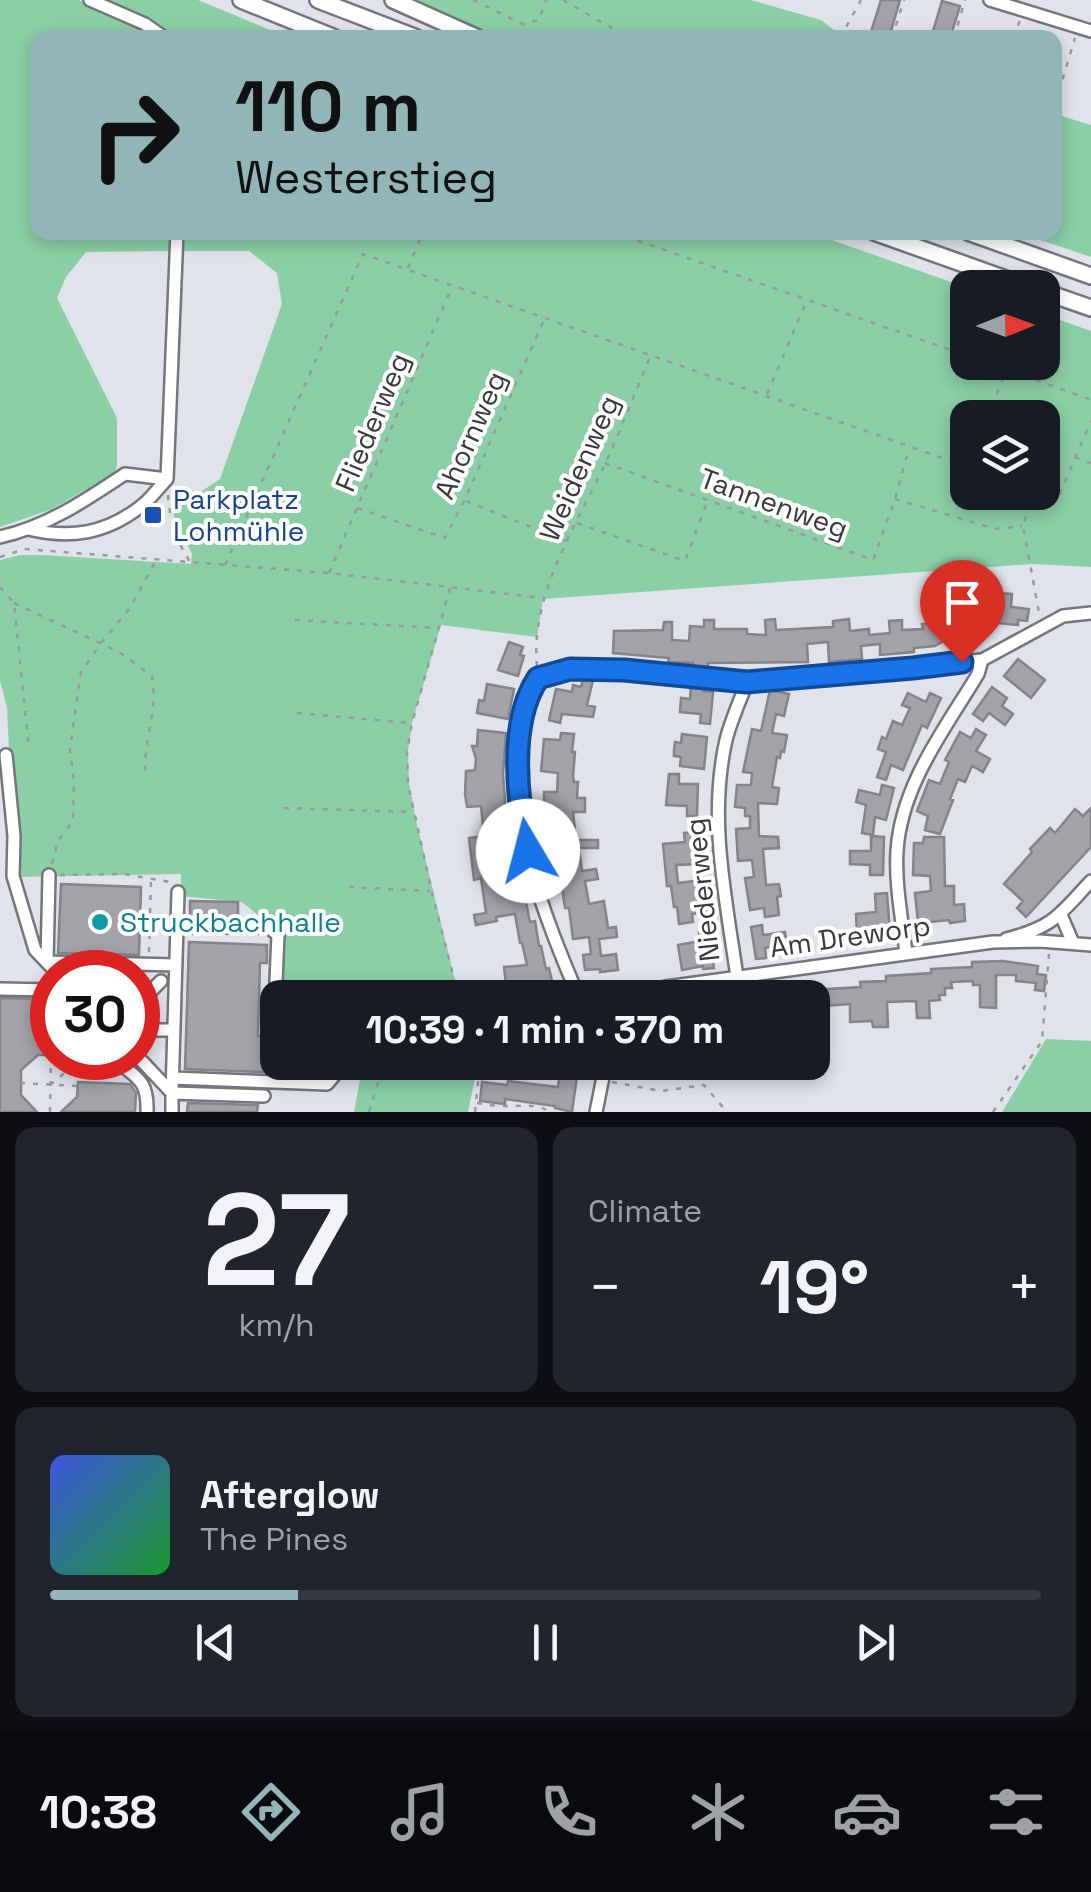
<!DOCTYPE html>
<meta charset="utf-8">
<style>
:root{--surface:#171b24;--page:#20242c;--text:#f1f3f6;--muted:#9ea1a6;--line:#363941;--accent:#92b5b7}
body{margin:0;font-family:"Space Grotesk",sans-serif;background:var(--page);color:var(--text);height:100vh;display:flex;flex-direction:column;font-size:38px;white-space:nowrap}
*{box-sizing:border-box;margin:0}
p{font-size:32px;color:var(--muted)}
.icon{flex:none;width:55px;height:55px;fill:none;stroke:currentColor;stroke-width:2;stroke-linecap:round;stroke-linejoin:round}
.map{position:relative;height:1112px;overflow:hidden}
.drawer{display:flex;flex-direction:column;gap:15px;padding:15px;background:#0d0f14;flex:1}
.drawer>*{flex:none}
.hud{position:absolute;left:30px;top:30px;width:1032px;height:210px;border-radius:20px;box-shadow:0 5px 15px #0003;background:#92b5b7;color:#111;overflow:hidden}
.needle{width:65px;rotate:89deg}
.buttons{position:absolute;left:950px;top:270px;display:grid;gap:20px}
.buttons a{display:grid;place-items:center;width:110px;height:110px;border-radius:20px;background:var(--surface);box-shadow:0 5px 15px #0003;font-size:50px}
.speed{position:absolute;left:30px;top:950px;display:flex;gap:20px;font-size:50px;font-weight:700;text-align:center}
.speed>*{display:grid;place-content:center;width:130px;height:130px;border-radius:50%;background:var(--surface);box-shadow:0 5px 15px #0003;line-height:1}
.speed .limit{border:15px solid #d22;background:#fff;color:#111}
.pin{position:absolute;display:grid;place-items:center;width:85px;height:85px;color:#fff;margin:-102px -42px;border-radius:50% 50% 50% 0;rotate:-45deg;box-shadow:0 0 10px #0007}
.pin .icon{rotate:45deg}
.me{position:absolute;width:110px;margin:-55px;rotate:352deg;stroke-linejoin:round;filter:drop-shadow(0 0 8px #0008)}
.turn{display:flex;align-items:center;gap:35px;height:210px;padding:0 40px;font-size:45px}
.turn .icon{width:130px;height:130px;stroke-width:2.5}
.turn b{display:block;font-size:70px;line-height:85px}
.big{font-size:75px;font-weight:700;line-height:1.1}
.drawer .card{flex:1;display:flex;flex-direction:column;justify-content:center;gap:15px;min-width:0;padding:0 35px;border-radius:20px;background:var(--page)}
.drawer .dial{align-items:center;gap:0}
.dial b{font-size:130px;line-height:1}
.song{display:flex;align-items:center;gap:30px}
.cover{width:120px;height:120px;border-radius:15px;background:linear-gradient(135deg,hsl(230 70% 55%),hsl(130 70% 35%))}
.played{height:10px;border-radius:5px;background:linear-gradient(90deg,var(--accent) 25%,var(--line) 25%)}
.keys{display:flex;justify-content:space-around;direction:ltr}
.heat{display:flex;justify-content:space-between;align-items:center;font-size:55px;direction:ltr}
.drawer .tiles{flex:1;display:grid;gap:15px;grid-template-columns:1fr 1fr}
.card:last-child{grid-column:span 2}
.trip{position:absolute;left:260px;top:980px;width:570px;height:100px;border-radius:20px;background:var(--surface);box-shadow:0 5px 15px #0003;font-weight:700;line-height:100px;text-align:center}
.menu{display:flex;height:160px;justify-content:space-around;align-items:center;background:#090b0e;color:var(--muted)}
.menu .icon{width:70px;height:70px}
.menu .active{color:var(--accent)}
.menu b{font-size:45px;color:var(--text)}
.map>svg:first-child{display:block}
</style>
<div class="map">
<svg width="1091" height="1112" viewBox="0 0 1091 1112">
<rect width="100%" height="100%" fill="#e0e3ea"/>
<path fill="#8bcfa6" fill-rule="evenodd" d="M0,0H79L145,29L157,37L38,38V232L172,233L171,251L86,252L66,277L57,298L117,418V466L114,473L52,509L0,527Z
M102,0H198L287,37H175C158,18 126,10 102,0Z
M406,0H751L821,20L843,37H490Z
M1055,114L1091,125V257L1020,233L1055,232Z
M182,233H812L968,288V362H1042L1043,314L1091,331V567L1033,564L543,599L537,637L441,625L412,723L408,751L409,784L417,825L459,997H297L281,983V934L242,902L181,896V874L15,877L7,707L0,681V560L20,555H42L191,564L192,554L174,517L173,497H193L220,479L282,304L277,273L249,251H182ZM968,418H1042V492H968Z
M1046,1039L1091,1041V1112H1002Z
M363,1063H474L476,1073L468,1112H354Z"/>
<path fill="#a4a2a9" stroke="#848389" stroke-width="2.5" d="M881,0H900L889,38H869Z
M942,1L960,6L950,38H931Z
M996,593L1012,594L1011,607L1029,609L1027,621L1018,620V625L986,622L974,623L935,646L914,648V652L880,655V644L861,646L862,659L829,662L828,642L807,644L808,662L708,663V669L693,667V663L668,662L669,658L613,653L614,631L663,630L664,622H672V640L689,641L690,626L704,627V620H714V629H747V634L766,635L765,620L775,619L776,630L833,627V621L849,619L850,631L869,629V635L890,633L889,621L902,620V630L923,629L922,624L943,622L937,611L948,604L958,614L964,610L965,612L981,609L994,611Z
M509,642L523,647L520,655L524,656L518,676L498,670Z
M1018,659L1045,680L1031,698L1004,676Z
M583,679L593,680L587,705L595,707L593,717L562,714L560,723L549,720L556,689L572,692L573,685L581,687Z
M487,684L514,689L508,719L477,713L479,700L484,701Z
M691,686L704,687L703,691L713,692L710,724L700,723L701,714L680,712L681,698L690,699Z
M992,687L1007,698L1002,706L1013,714L1005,725L989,713L983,721L973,714Z
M770,690L789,694L784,716L776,714L772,733L787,735L784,752L781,751L780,758L777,757L772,787L779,788L777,804L758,803L759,836L778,837L779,848L763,849L766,885L779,884L781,896L777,897L779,915L765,917L764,908L750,910L745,878L754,877L752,860L738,861L736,829L750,828V816H745V808L735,807L737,785H751L752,773L743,772L752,729L761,731Z
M908,693L926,702L930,693L941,698L927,728L922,725L903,770L891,765L886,780L877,777L886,752L878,749L882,737L886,739L893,721L902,725L910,708L902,705Z
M976,729L986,735L976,751L990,759L983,772L972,766L965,782L958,779L950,799L953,800L940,834L925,830L928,816L917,811L929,780L940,784L949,762L945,760L960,732L971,738Z
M478,730L506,733L503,774L506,814H503L508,849L511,848L512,857L516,856L522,897H525L530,922L535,921L539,946H541L546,969L549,968L556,998H512V994H507L504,967L527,965L522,943H520L515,914L496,917L497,921L476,925L474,915L486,913L481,878L474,880L469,838L484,836L481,806L467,807L465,794L466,771L475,770L476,759L472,746H477Z
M561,733L574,734L572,752H575L573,776L574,782H578L577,798H585V812H573L576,840H598V848H579L582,871L596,869L598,879L585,881L589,904L604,901L608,928L616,927L617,937L599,939L601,956L616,954L618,970L600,972V969L585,970L583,955L591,954L589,937L573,939L569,908H565L561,880L557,881L550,825H544V792H557L558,773L541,771L544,739L560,740Z
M682,734L707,737L704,769L680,766L681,757L674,756V750L675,742L681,743Z
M669,774H679V784H698L697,816H687V806L666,805Z
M882,785L894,788L886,820L875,817L873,835L862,833L866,805L856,802L859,790L880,795Z
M1091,808V847L1026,917L1017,908L1023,901L1004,884L1032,852L1030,849L1050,828L1055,833L1075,809L1083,816Z
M695,832L698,864L676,865L678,883L702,880L706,912L692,914L693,922L679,924L677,907H674L671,886H667L663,844L685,842L684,833Z
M871,836L884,837L883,875H870V865L850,864V851H871Z
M924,837H944L945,886H954V905L964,904L965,921L950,923L949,920L930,922L931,931L919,932L915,893L931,891L930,876L913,875L914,843H923Z
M61,884L141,887L139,955L58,953Z
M887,893L890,933L857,935L856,914L876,912L875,894Z
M190,901L238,902V918L190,917Z
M762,925L763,935L785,932L787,944L765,948L766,958L756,959L751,927Z
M709,931L714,968L703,969V966L682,970L678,945L700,941L699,932Z
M189,942L267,945V963H260L258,1036L278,1037V1062H313V1074L185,1069Z
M1003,961L1038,966L1037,974L1046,975L1044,991L1035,990L1036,983L1016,981V975H996V1008L980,1007V985H973V981L951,982L952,988H945V995H939L940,1000L929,1001L930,1018H917L916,1001L887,1002L888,1027H873L872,1021L850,1022V1004L812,1007V990L861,987L860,982L886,981V976L931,973V969L972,967V962Z
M0,998L52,999V1055H38L21,1070V1095L37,1112H0Z
M561,1062H579L572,1112L555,1108V1106L505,1099V1104L480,1101L482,1082L507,1085L508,1081L558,1087Z
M78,1082L130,1084L136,1093L135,1112H61L77,1097Z
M188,1103L258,1105L257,1112H187Z"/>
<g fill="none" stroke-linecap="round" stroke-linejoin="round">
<defs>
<path id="minor" d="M90,0L145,24L165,38
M990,0L1091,31
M167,479L177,232
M28,529C70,539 105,534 140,507C150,500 158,488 167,479
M0,537C46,527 86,500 125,474L167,479
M6,755L14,836L13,876L35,950L56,972
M49,875L47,962L176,965
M178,892L172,1093L264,1096
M1061,915L1073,943
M177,927H268L278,935L276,981L287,998
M1006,939C1054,927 1059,915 1091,881
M906,953C902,919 895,885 897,851C901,785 945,729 978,674L982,660
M737,977C726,899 708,819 726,740C731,720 740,701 747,682
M0,989L52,990
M579,998C544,915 505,820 521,728C524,710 527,693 538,677L570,669L624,670L747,682L982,660L1063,616L1091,613
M617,998L666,987L993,942L1040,941L1091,945
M138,1004L161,981
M138,1030H174
M138,1057L172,1093V1112
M75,1063L82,1058
M120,1064C141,1079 148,1085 147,1112
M173,1078L327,1084L338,1071V1062
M596,1112L606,1062"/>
<path id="highway" d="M241,0L335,38
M318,0L417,38
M393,0L478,38
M874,232L1031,288
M968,232L1091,276
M1042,291L1091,308"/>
</defs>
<use href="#minor" stroke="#73767c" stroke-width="16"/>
<use href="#highway" stroke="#73767c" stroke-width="20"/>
<path stroke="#979a9e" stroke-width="2.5" stroke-dasharray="5 8" stroke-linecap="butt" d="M473,0L523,24L539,20L546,0
M563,0L629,38
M712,38C722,31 737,34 748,38
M840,38L861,0
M892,38L904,0
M954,38L965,0
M1014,38L1020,20
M1055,104L1075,38
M613,232L968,356
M408,268L423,232
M987,362L1091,400
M767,394L807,300
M987,418L1007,369
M1075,457L1091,463
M605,463L873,560L895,499L909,448
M1034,492L1023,526L1040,618
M1039,492L1057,500L1091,421
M168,495C170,522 176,540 190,562
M895,499L996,529L1022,526
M466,501L566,541
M357,508L445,538L464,501L544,320
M577,523L685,561L707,502
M0,557L25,549L329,573L543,598
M225,565L363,254L968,467
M329,573L452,287
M0,587L14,603L29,749
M450,588L412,723L407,752L408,784L433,897L459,998
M14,603L119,652L152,676C158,710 144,739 145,773
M295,620L438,628
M537,666C530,595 576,526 605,464C621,429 635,393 650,357
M297,713L410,723
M284,808L413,812
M52,864L58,841L73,821L74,782L70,749L81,672L101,643L130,608L155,562
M60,875L124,874L170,882
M349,887L430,891
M149,952L151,880
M369,983L454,986
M85,1072L88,1076L107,1063
M612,1082L661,1091L704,1085L727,1112
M20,1083L78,1086
M50,1085L67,1071
M477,1103C485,1104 494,1106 502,1106C518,1107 535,1102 550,1112
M50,1112L51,1055
M369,1112L380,1077C406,1068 441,1084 461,1062
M475,1112L479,1073L478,1062
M993,1112L1042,1041L1049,954"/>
<use href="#minor" stroke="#fff" stroke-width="11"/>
<use href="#highway" stroke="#fff" stroke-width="15"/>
</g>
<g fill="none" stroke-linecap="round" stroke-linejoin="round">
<defs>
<path id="route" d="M528,851C517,800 508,723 538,678L570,669L624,670L747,682L913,668L962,662"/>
</defs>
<use href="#route" stroke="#114b97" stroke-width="25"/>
<use href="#route" stroke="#1a73e8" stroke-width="18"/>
</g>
<rect fill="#1a4fb4" stroke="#fff" stroke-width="4" x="143" y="505" width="20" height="20" rx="5"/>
<circle fill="#0f9aa8" stroke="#fff" stroke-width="4" cx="100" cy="922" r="10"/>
<g text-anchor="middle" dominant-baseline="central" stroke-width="8" stroke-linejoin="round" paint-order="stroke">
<g font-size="28" fill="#37393b" stroke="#fff">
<text transform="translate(372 422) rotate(-67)">Fliederweg</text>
<text transform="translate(470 435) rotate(-66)">Ahornweg</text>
<text transform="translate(579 468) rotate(-66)">Weidenweg</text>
<text transform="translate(774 503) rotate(20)">Tannenweg</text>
<text transform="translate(702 890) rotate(-96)">Niederweg</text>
<text transform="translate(850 936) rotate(-8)">Am Dreworp</text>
</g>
<g font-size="28" fill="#164399" stroke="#fff" text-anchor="start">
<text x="173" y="499">Parkplatz<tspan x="173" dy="32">Lohmühle</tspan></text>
</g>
<g font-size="28" fill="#0d838f" stroke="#fff" text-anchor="start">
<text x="120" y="922">Struckbachhalle</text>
</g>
</g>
</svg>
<div class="buttons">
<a><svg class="needle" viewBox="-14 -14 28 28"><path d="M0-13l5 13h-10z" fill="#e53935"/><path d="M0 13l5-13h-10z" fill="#9ea1a6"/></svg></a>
<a><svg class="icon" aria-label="layers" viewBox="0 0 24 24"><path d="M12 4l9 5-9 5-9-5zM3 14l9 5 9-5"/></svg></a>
</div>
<div class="speed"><div class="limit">30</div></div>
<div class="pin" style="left:962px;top:662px;background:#d93025"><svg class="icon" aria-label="arrive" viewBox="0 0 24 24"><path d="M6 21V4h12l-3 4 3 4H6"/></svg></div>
<svg class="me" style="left:528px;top:851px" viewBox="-20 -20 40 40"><circle r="19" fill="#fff"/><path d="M0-13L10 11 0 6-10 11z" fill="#1a73e8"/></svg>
<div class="trip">10:39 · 1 min · 370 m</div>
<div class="hud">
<div class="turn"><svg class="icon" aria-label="right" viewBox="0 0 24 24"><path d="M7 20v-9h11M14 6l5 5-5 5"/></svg><div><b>110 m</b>Westerstieg</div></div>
</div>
</div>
<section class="drawer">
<div class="tiles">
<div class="card dial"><b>27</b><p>km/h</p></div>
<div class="card"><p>Climate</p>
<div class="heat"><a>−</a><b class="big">19°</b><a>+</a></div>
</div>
<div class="card">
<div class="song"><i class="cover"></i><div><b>Afterglow</b><p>The Pines</p></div></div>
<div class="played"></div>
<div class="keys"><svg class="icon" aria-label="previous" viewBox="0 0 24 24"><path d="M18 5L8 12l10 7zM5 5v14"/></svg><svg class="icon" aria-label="pause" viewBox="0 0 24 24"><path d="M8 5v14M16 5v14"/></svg><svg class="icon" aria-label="next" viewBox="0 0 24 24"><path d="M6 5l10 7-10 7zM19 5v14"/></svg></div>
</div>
</div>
</section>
<nav class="menu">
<b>10:38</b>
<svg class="icon active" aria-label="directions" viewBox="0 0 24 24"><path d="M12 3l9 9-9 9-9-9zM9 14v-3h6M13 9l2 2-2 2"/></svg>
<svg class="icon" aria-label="music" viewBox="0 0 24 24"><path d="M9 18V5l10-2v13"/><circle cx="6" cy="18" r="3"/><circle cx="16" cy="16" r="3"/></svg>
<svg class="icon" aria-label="phone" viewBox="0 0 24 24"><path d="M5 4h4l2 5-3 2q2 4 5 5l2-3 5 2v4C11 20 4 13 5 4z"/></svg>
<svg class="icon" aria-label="climate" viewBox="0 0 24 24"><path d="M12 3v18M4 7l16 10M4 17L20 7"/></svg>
<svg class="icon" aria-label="car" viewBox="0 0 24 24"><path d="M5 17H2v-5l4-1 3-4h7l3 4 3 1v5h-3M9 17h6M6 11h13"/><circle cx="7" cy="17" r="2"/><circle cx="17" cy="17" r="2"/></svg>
<svg class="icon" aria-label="filters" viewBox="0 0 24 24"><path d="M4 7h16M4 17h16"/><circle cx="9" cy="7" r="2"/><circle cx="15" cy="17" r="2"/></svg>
</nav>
